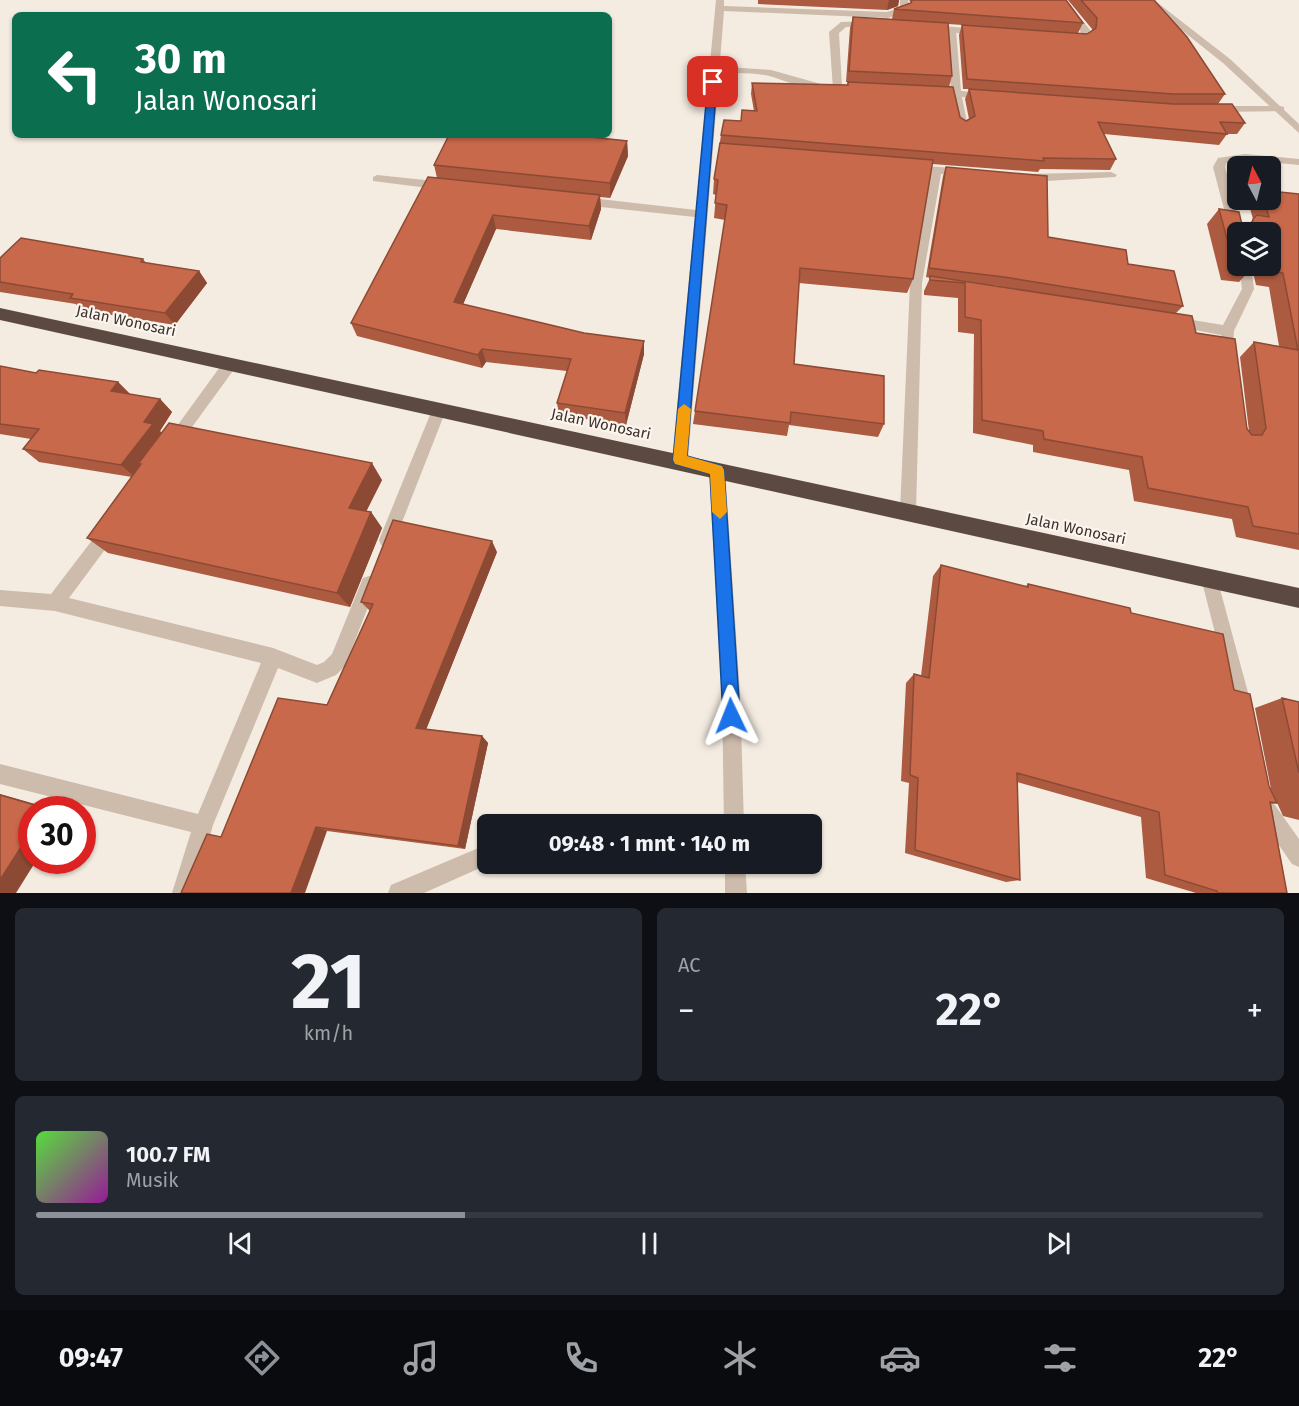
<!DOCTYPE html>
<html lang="id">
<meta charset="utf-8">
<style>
:root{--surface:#171b24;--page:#242831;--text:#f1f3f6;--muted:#9ea1a6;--line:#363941;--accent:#8c9099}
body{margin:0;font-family:"Fira Sans",sans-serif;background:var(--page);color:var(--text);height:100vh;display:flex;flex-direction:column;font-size:22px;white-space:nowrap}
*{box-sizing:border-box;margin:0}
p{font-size:20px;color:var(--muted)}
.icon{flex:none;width:33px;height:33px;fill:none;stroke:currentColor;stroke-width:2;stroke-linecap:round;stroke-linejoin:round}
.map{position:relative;height:893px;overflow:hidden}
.sheet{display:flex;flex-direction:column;gap:15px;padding:15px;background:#0d0f14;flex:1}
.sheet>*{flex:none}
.guide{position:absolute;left:12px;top:12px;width:600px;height:126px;border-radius:9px;box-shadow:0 2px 4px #0004;background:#0b6e4f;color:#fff;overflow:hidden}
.needle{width:39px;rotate:353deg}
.tools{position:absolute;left:1227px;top:156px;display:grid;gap:12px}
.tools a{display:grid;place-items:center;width:54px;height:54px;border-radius:9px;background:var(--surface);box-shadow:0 2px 4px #0004;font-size:30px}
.speed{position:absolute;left:18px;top:796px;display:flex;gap:12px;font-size:30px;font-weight:700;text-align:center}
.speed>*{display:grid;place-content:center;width:78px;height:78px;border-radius:50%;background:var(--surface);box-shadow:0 2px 4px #0004;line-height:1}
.speed .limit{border:9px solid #d22;background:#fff;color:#111}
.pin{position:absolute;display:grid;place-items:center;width:51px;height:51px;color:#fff;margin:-26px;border-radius:12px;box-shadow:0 3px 9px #0006}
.me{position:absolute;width:66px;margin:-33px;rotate:358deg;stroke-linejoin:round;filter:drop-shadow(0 0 4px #0008)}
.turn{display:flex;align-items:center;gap:21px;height:126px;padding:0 24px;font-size:27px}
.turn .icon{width:78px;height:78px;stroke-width:2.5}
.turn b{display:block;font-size:42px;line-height:51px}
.big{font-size:45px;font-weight:700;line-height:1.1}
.sheet .tile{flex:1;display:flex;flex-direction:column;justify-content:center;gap:9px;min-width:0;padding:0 21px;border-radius:9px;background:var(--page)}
.sheet .dial{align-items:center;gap:0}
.dial b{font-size:78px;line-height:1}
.song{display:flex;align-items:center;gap:18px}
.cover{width:72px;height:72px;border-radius:9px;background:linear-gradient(135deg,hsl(110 70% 55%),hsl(300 70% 35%))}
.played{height:6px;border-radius:3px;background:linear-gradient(90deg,var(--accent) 35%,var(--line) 35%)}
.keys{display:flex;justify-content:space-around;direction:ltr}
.heat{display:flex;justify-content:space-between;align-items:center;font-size:33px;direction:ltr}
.sheet .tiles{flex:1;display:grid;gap:15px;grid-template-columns:1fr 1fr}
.tile:last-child{grid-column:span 2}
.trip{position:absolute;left:477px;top:814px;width:345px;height:60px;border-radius:9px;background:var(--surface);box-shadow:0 2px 4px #0004;font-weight:700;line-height:60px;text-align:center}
.tab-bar{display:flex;height:96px;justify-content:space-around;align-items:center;background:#090b0e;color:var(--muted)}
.tab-bar .icon{width:42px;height:42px}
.tab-bar .active{color:var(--accent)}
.tab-bar b{font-size:27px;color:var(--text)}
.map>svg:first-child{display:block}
</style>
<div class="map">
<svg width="1299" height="893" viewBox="0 0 1299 893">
<rect width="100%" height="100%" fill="#f4ebe1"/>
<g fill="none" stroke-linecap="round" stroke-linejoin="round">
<path fill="#cdbbac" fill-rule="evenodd" d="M951,27L956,30L961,91L985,93L990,96L985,99L962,97L968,127L963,130L958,127L951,96L934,95L929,92L934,89L951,90L946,30Z
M714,66L771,70L828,86C815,95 787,81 773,77C753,71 731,75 711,71L709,69Z
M1280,106L1284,107V111L1215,112L1210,109L1215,106Z
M488,844L489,864L424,893H388L391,885Z"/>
<path fill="#cdbbac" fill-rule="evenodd" d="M716,0H724V6L887,12L900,8V0H908L910,6L906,12L888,18L724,11L688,460L685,465H675L672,460L695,217L582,205L576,201L582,197L696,210Z
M1057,0H1066L1090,30L1089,38L1067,42V38L1081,34L1080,30Z
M1144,0H1154L1230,59L1299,124V133L1223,63Z
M872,21V25L846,27L839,33L842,87L833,89L829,32L841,22Z
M929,25L980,29L985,32L980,35L926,30V26Z
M1245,154L1299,159V165L1245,160L1226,163L1225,167L1242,232H1238V244L1232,240L1213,167L1218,158Z
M912,165L966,169L972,172L966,175L941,174L922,283L916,512L914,517L908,519L902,517L900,512L910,283L930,173L908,170V166Z
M1111,172L1117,175L1115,177L1029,182L1023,178L1029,174Z
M377,175L444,182L450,186L444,190L373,181V177Z
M1239,266H1251L1254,289L1234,331L1233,345H1223L1221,335L1169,325L1167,322L1174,317L1223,325L1242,289Z
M230,359L235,360L237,364L235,368L179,445H169L167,441L169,437L225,360Z
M439,404L444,406L446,410L395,540L393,545L387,547L381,545L379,540L432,410L434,406Z
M717,464L722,465L725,470L740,694L744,825H724L722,694L709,470L712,465Z
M109,524L115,526L117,531L115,536L69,598L273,648L317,665L324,662L332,654L363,578L369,576L375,578L377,584L345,666L336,675L317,683L278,668L213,825L194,893H172L191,832L0,784V764L198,814L261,663L55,611L0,606V590L51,594L103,526Z
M1209,570L1215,572L1217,578L1253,711L1251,718L1244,720L1237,718L1235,711L1201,578L1203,572Z
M1265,798L1272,801L1299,839V867L1292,864L1258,815L1255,808L1258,801Z
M725,864H745L747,893H725Z"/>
<path fill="#5c4a42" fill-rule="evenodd" d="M0,308L1299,588V608L0,320Z"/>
</g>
<path fill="#ac5a40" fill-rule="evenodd" d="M758,0H899L898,6L887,10L758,4Z
M909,0H1066L1083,23L1078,33L1087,34L1092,31V29L1068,0H1154L1225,94L1218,104L1245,123L1237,134H1227L1219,145L1104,134L1116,159L1110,170L1040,169L1038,172L932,164L913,279L907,293L799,283L794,364L884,424L878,437L789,425L787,436L693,424L695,411L725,220L714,218L716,195L713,194L714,179L721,135L754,111L751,94L752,83L847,85L848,82H846L850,28L853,17L892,19L894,9L911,3ZM948,24L992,27L962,25L959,35L963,89H969L965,99L969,119L966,121L960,117L949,87L952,76Z
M627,141L628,156L610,198L600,197L601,209L591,240L496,229L463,304L644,354L626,425L559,415L557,403L567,371L486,362L482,368L357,336L351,323L437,178L434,165Z
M946,167L1048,237L1128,264L1183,306L1176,313L1196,333L1249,431L1240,357L1254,342L1279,346L1269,287L1256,285L1252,268L1239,282L1221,280L1207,224L1219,209L1246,228L1253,219L1249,205L1254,200H1270L1299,194V550L1236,537L1232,519L1134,501L1129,470L1033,452V445L973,433L974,334L958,332V298L924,295V291L930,278L926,277L943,176ZM1238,232H1270V266H1239ZM986,284L999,286L1039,292Z
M0,258L143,259L146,263L199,271L207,283L175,325L80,310L76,304L0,292Z
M0,366L36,373L118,382L130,394L160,399L172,412L160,431L161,433L382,480L366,511L371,512L382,528L350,607L108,553L87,538L132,477L39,462L23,449L31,439L0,434Z
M497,552L426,729L482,736L488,743L465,849L327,831L221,837L327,705L370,611L361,602Z
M941,565L1025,587L1028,584L1131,613L1234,690L1269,786L1277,803L1271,804L1287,893H1196L1146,878L1141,817L1017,782L1020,880L1006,882L905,853L909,783L901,781L906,683L914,674L921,676L933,576Z
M1282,698L1299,702V820L1283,816L1271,789L1255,708Z"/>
<path fill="#8c4a34" d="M889,0H899L898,6L887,10Z
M627,141L628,156L610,198V183Z
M600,195L601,209L591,240L589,226Z
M493,215L496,229L458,316L454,302Z
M199,271L207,283L175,325L165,313Z
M644,341V354L626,425L625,413Z
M482,349L486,362L482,368L478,355Z
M118,382L131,395L111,391Z
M160,399L172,412L160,431L165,437L141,464H138L142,468L135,477L121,465L144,422Z
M372,463L382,480L360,524L349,508Z
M371,512L382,528L350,607L337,593Z
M492,541L497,552L424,735L416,728Z
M482,736L488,743L465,849L458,846Z
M0,794L56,810H44L0,795Z
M316,827L327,831L305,893H291Z
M32,830V861H36L16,893H0V880Z"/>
<path fill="#c8694b" stroke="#8c4a34" stroke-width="1.5" d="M912,0H1066L1083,23L894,9L911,3Z
M1081,0H1154L1187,37L1225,94H1173L967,79L962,25L1087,34L1096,28L1097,18Z
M853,17L948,23L952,76L849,71Z
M848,82L953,87L960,117L966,121L975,116L969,89L1173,104H1232L1245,123L1220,122L1227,134L1098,122L1116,159L1043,158L1044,161L721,135L724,120L741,121L742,110L757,111L752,83L848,85Z
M449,135H572L627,141L610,183L434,165Z
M720,143L933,160L913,279L800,268L794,364L884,376V424L791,412L790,423L695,411L727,205L715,203L718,180L714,179Z
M946,167L1047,176L1048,237L1126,250L1128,264L1174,271L1183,306L1004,277L929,268Z
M428,177L600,195L589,226L493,215L454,302L584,333L644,341L625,413L557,403L571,359L482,349L478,355L351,323Z
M1270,191L1299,194V534L1253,526L1248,507L1148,488L1142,457L1044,439L1043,431L982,420L981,320L965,317V283L930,280V276L1192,316L1196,333L1235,339L1247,429L1252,435H1262L1266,428L1254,342L1298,350L1283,273L1270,270L1268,266H1270V232H1238V265H1234L1219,209L1239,212L1242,225L1251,231L1253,219L1257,215L1269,217L1264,200H1270Z
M21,238L143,259L141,262L199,271L165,313L70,298L73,294L0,282V258Z
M1239,266H1252V268Z
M0,366L36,373L39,370L118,382L111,391L160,399L144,422L153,424L121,465L23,449L39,429L0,424Z
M169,423L372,463L349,508L371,512L337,593L87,538L141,464H138Z
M393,520L492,541L416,728L482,736L458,846L316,827L291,893H181L207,834L221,837L278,698L327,705L373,604L361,602Z
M941,565L1028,587V584L1130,608L1131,613L1223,634L1234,690L1250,694L1269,786L1277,803L1270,802L1287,893H1218L1217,891L1165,875L1159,812L1017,773L1020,880L915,850L918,778L910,775L914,674L929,678Z
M1282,698L1299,702V773Z
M0,795L45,808L44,810H32V830L0,880Z"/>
<path fill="#1a73e8" stroke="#114b97" stroke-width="1.5" d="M713,79L717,82L687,456L722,466L724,470L740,716L737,722L731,724L725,722L723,716L710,474L675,464L673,460L708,82Z"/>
<path fill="#f59e0b" d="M684,404L691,409L687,456L722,466L724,470L727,512L720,519L712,512L710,474L675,464L673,460L678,409Z"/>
<g text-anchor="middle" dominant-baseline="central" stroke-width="4.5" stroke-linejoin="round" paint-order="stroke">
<g font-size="15" fill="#3b302b" stroke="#fbf5ee">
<text transform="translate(126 321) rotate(12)">Jalan Wonosari</text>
<text transform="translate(601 424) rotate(12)">Jalan Wonosari</text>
<text transform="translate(1076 529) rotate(12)">Jalan Wonosari</text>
</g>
</g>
</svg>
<div class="tools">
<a><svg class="needle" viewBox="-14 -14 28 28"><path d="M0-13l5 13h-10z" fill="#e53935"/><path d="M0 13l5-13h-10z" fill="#9ea1a6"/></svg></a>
<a><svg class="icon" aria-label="layers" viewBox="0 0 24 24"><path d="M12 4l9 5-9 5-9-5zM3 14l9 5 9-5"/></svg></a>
</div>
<div class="speed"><div class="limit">30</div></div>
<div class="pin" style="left:713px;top:82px;background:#d93025"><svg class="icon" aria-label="arrive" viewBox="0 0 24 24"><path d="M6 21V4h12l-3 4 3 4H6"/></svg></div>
<svg class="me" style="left:731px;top:716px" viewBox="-20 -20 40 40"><path d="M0-17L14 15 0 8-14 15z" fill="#1a73e8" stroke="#fff" stroke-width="4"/></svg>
<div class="trip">09:48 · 1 mnt · 140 m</div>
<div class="guide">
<div class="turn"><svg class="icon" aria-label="left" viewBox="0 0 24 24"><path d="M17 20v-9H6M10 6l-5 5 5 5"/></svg><div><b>30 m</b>Jalan Wonosari</div></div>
</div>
</div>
<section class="sheet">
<div class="tiles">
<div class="tile dial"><b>21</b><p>km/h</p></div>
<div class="tile"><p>AC</p>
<div class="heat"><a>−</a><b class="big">22°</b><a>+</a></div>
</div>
<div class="tile">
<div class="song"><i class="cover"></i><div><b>100.7 FM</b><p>Musik</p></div></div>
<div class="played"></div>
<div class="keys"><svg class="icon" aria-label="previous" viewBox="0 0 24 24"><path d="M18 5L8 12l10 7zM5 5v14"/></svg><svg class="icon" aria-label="pause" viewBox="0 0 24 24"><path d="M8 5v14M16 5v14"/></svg><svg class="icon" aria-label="next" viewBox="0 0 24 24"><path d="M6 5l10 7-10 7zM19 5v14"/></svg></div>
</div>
</div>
</section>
<nav class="tab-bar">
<b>09:47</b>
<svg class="icon active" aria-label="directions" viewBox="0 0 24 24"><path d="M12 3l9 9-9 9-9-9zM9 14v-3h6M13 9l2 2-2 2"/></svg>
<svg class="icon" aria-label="music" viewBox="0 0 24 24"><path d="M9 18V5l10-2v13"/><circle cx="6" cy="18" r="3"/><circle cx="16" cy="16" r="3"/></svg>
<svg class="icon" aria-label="phone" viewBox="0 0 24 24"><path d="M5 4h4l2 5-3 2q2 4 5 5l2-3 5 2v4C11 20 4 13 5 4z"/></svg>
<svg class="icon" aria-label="climate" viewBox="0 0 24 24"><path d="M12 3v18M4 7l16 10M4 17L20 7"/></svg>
<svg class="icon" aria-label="car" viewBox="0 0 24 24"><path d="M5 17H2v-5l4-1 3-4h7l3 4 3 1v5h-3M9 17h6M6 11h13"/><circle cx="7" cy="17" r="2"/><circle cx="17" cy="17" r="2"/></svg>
<svg class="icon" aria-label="filters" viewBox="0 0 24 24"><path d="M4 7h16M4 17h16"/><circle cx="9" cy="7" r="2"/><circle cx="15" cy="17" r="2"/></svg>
<b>22°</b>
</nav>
